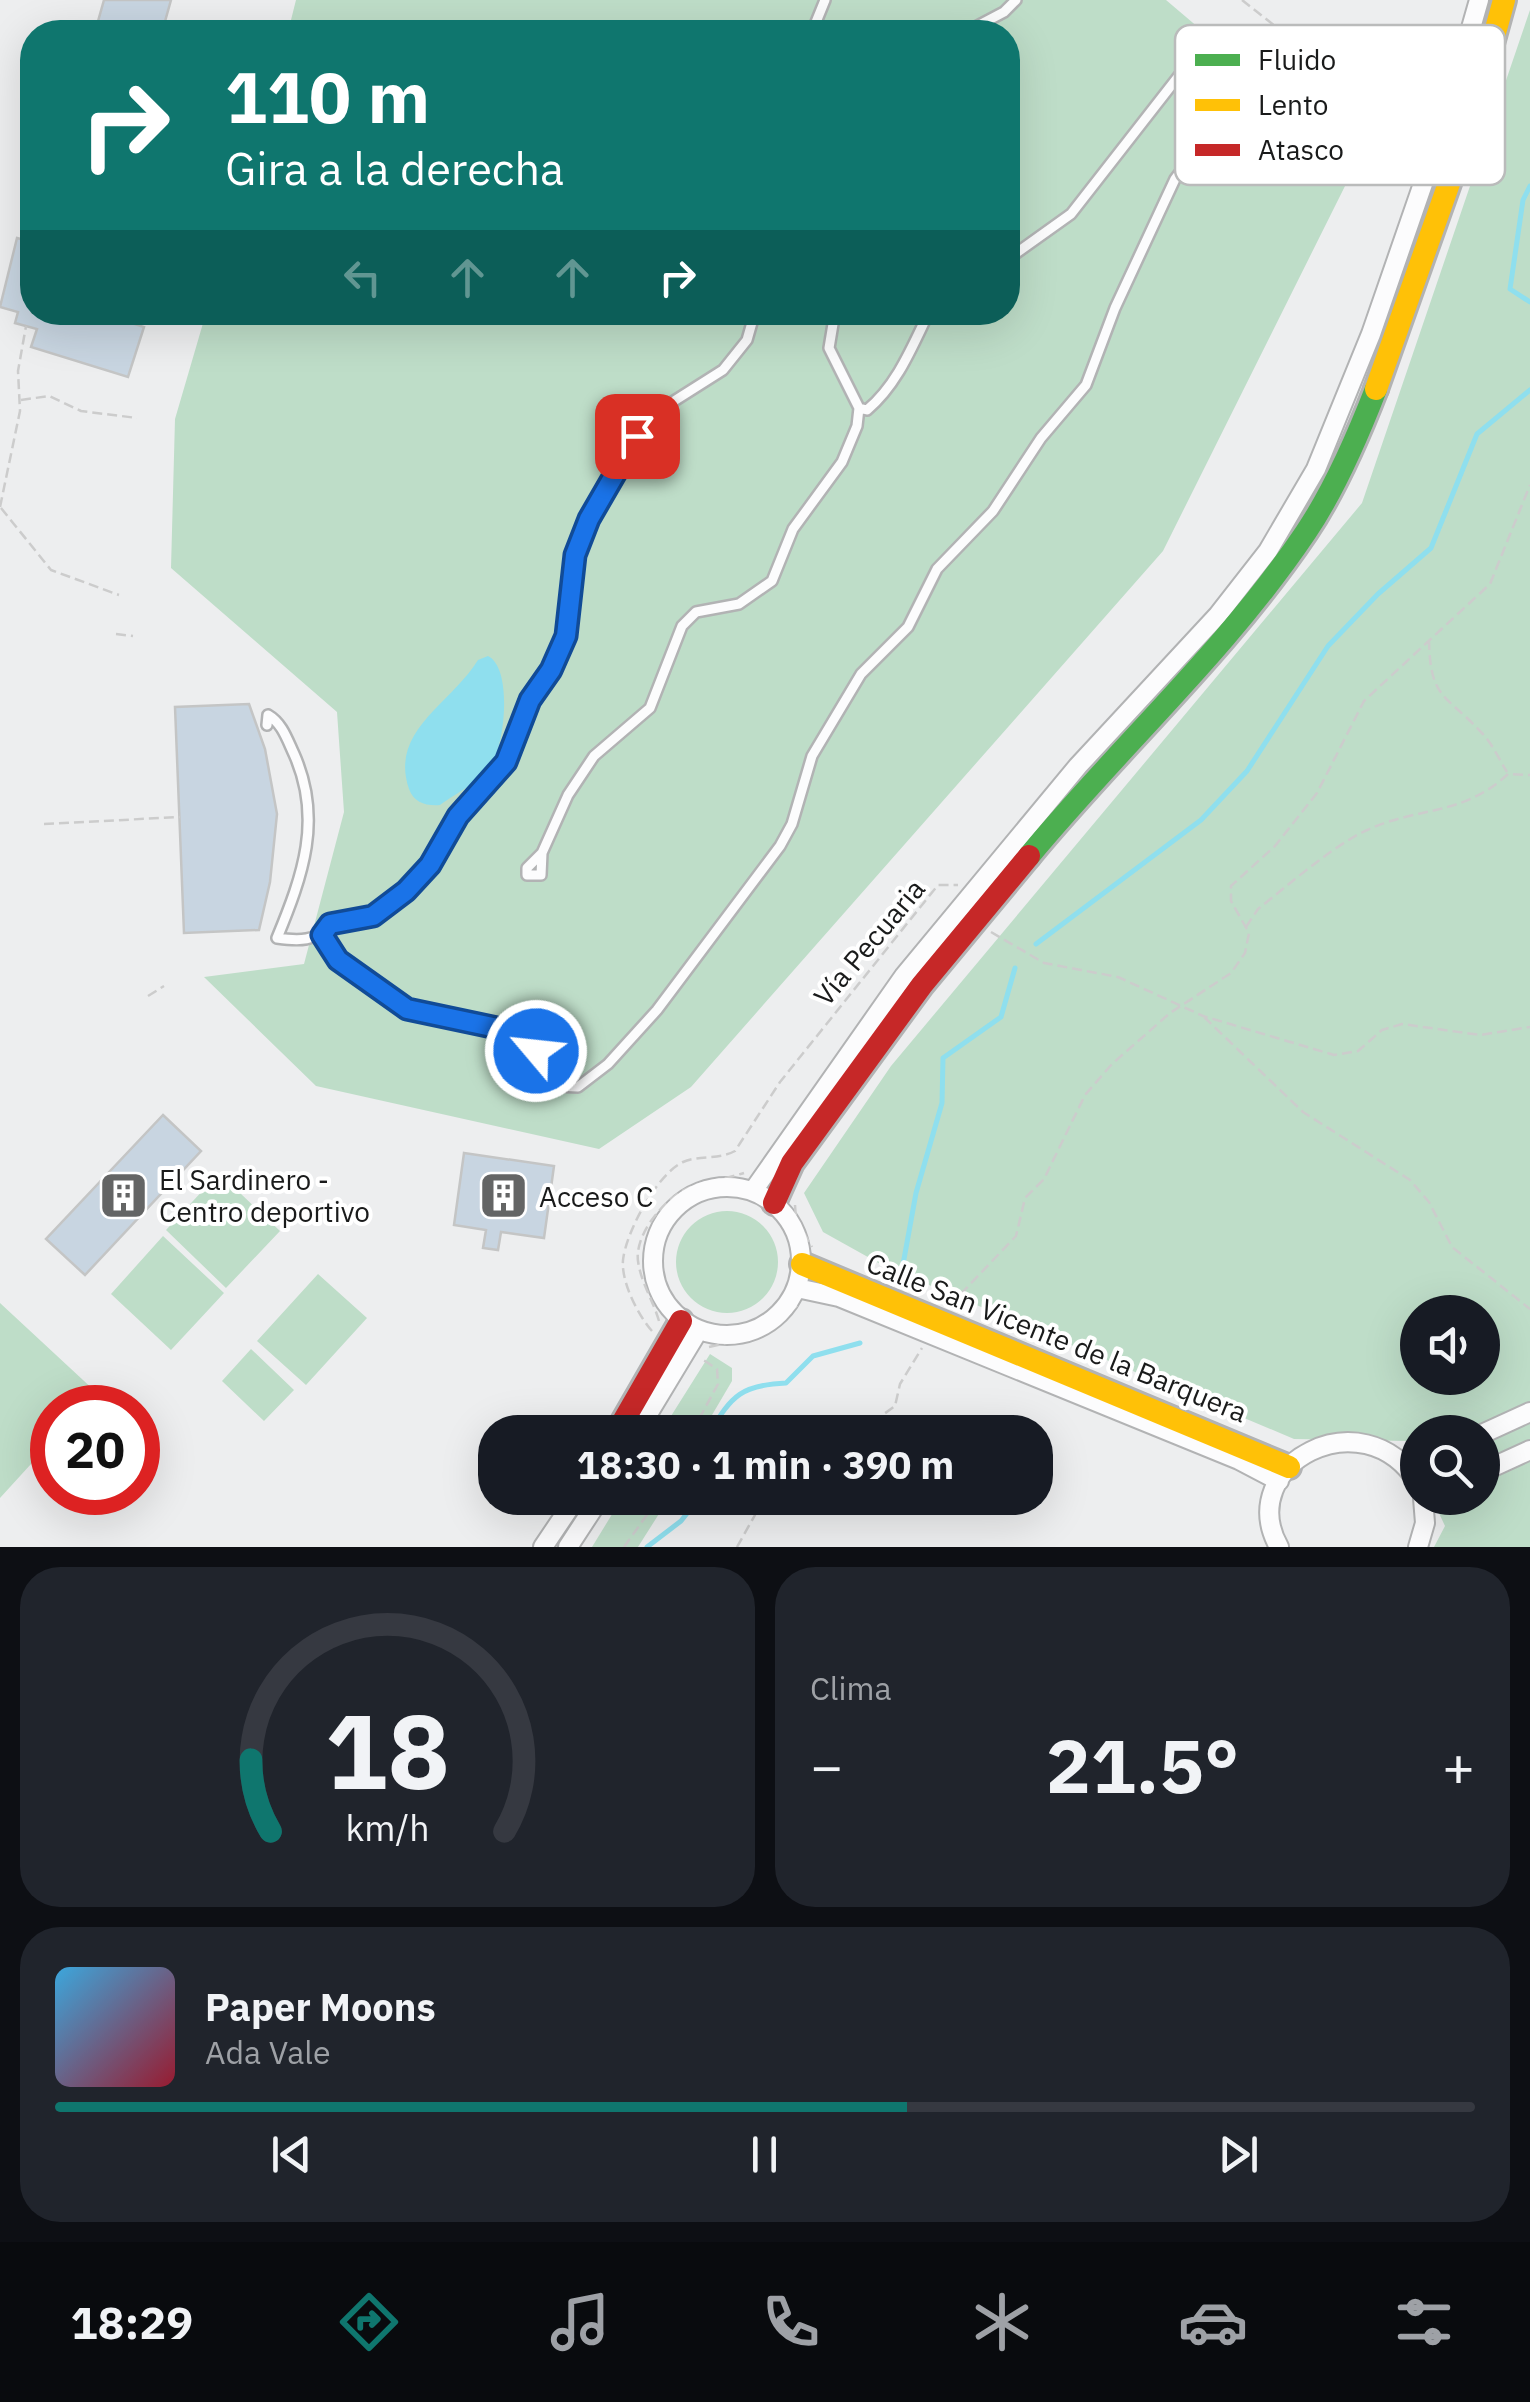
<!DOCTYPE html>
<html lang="es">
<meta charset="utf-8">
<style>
:root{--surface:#171b24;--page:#20242c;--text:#f1f3f6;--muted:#9ea1a6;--line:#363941;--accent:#0f766e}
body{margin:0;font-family:"IBM Plex Sans",sans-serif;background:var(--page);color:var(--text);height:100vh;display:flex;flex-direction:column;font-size:38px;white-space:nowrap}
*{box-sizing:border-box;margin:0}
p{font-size:32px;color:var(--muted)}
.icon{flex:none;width:55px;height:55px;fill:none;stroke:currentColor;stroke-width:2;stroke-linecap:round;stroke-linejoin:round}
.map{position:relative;height:1547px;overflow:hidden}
.details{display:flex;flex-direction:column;gap:20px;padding:20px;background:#0d0f14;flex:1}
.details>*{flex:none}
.guide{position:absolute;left:20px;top:20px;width:1000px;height:305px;border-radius:40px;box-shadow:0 10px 40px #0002;background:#0f766e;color:#fff;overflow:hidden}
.buttons{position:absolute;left:1400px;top:1295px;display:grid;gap:20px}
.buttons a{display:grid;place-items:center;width:100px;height:100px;border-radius:50%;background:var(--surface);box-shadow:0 10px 40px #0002;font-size:50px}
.speed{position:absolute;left:30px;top:1385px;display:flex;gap:20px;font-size:50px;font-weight:700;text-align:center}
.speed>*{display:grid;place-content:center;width:130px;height:130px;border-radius:50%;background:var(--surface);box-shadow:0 10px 40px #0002;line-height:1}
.speed .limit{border:15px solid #d22;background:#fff;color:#111}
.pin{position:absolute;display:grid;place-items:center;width:85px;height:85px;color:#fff;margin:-42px;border-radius:20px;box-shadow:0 5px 15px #0006}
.me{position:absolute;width:110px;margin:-55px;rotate:298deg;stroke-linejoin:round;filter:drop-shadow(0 0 8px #0008)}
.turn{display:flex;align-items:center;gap:35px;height:210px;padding:0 40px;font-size:45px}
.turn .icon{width:130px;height:130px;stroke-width:2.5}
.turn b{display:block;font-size:70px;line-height:85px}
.lanes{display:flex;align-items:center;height:95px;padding:0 40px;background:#0003;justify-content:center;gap:50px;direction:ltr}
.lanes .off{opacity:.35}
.big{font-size:75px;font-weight:700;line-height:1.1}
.details .tile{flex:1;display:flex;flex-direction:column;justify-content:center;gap:15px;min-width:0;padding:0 35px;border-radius:40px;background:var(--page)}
.details .dial{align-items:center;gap:0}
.dial svg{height:260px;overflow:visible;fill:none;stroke:var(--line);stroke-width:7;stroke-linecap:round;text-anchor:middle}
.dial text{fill:var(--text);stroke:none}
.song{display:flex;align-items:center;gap:30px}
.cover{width:120px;height:120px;border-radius:15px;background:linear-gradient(135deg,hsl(200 70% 55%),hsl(350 70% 35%))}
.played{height:10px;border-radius:5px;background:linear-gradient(90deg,var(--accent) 60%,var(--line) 60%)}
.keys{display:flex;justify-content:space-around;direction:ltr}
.heat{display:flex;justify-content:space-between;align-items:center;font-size:55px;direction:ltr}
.details .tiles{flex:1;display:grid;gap:20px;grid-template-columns:1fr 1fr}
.tile:last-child{grid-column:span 2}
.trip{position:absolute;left:478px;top:1415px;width:575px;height:100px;border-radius:40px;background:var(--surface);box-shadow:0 10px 40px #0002;font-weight:700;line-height:100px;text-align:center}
.dock{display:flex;height:160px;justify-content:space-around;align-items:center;background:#090b0e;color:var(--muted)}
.dock .icon{width:70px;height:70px}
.dock .active{color:var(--accent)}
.dock b{font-size:45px;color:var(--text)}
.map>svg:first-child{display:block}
</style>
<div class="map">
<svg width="1530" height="1547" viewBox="0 0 1530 1547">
<rect width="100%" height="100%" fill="#edeeef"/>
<path fill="#beddc8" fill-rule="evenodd" d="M296,0H1166L1357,162L1163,551L691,1087L599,1149L316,1086L204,977L304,964L344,812L337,712L171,568L175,419L206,313L1008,312V32H288Z
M1530,10V1547H1434L1445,1526L1432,1498H1482V1432H1418L1417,1465L1406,1441L1294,1439L884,1266L823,1232L804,1193L891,1066L1362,503ZM1418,1312H1482V1378H1418Z
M219,1173L280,1231L226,1288L166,1230Z
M676 1262a51 51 0 1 1 102 0a51 51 0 1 1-102 0Z
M163,1236L224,1293L171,1350L111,1294Z
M318,1274L367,1318L306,1385L257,1341Z
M0,1303L97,1393L84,1407L52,1408V1441L0,1498Z
M251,1349L294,1390L264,1421L222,1381Z
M710,1354L732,1368V1381L702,1432H661Z
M622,1498H669L638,1547H592Z"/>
<path fill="#8fdfee" d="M488,656C512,668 505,738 494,759C483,781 459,791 440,805C426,806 414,803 409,789C389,731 451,704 478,660Z"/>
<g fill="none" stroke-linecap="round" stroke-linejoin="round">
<path stroke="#8fdfee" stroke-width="5" d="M1530,186L1523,200L1510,289L1530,302
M1036,944L1201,820L1247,771L1328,646L1378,594L1431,548L1477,434L1530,390
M902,1270L916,1193L942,1103L943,1058L1001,1017L1015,968
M710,1432C732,1395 742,1385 786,1383L813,1356L860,1343
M647,1547L681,1521L699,1498"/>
</g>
<path fill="#c8d5e1" stroke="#c4c5c5" stroke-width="2.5" d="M104,0H171L162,32H95Z
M17,238L32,242V312H98L144,327L128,377L31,347L37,329L15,323L18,312L0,307Z
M249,704L265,749L277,814L270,882L259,930L184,933L175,707Z
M163,1115L201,1151L85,1275L46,1239Z
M464,1153L554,1166L544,1238L501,1232L498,1250L483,1248L486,1230L454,1225Z"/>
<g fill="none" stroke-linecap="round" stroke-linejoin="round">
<defs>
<path id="lane" d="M812,32L825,0
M966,32L1004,12L1016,0
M859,408L867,410C897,385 912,347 929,312
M267,725L268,715C282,723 287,739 294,754C323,819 303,875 277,938C298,941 317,942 330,924L373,917L406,891L430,865L459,816L506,762L530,701L551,670L566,636L575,555L589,519L637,436L663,408L723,370L747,340L755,312
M542,853L541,875H527V868L542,853L568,795L594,756L650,708L682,626L696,612L739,604L772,581L793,529L842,462L857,426L859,408L829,348L835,312
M323,935L338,960L407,1009L521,1033L553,1086L578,1087L608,1064L657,1010L780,846L792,824L812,756L861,674L908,627L937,569L993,511L1041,438L1086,385L1115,308L1175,179L1228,109L1232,94L1221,72L1210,65H1193L1181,73L1071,214L1008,259"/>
<path id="street" d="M653 1261a74 74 0 1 1 148 0a74 74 0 1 1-148 0Z
M753,1191L904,976L1078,766L1218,615L1268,551L1316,469L1371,334L1443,126L1479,0
M797,1288L839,1297L1239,1460L1279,1481
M637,1432L698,1331
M1482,1434L1530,1412
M1482,1472L1530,1450
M543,1547L576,1498
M568,1547L600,1498
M1279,1547C1233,1465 1363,1395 1418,1483
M1418,1547L1425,1523L1423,1498"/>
<path id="fast" d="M1029,856C1119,747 1227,650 1306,532C1335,489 1357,438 1376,389"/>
<path id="slow" d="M1376,389L1469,127L1504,0
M802,1264L1289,1467"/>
<path id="jam" d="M774,1203L792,1163L922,985L1029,856
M617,1432L681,1321"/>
</defs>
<use href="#lane" stroke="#b2b3b4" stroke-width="14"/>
<use href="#street" stroke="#b2b3b4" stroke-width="22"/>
<use href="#fast" stroke="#b2b3b4" stroke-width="28"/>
<use href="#slow" stroke="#b2b3b4" stroke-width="28"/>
<use href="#jam" stroke="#b2b3b4" stroke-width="28"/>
<path stroke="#ccc" stroke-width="2.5" stroke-dasharray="10 5" stroke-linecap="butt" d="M1242,0L1361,94L1409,125L1421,140
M21,400L49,396L81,411L137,418
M0,507L20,411L18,371L26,326
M1,508L51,570L119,595
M116,634L133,636
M1429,640C1430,700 1446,694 1481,732C1492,743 1499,759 1507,772
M44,824L180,817
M1246,927L1258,909C1287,886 1333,846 1365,831C1417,806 1462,817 1508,774L1530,775
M991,932L1044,963L1118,977L1203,1016L1334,1055L1358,1051L1382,1030L1402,1024L1480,1035L1530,1027
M148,996L164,986
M1204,1017L1303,1112L1410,1180L1429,1202L1452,1247L1530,1309
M795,1205L796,1219L812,1247
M958,1308V1297L1016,1236L1025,1198L1044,1179L1085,1095L1112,1064L1170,1013L1231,973L1245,953L1249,933L1231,901V886L1275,846L1317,793L1364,701L1490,584L1530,485
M659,1321C653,1300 641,1283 638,1261C636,1246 645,1228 654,1217C684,1179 702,1186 744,1173
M652,1331C638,1315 621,1282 623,1260C626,1232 657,1174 683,1162C699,1155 718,1160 735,1151L780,1082L938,885H958
M709,1347L761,1335L798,1305
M692,1432L718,1384L717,1369L702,1359
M830,1432L866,1427L895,1406L900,1384L922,1348
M1452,1432L1470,1424
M624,1547L659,1498
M737,1547L755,1515L756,1498"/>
<use href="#lane" stroke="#fcfcfd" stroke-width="9"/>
<use href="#street" stroke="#fcfcfd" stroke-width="18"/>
<use href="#fast" stroke="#4caf50" stroke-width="22"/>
<use href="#slow" stroke="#ffc107" stroke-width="22"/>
<use href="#jam" stroke="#c62828" stroke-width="22"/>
</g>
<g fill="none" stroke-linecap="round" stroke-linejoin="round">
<defs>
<path id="route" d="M536,1051L521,1033L407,1009L338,960L322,935L330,924L373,916L406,891L430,865L458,816L506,762L530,700L551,670L566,636L575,555L589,519L637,436"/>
</defs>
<use href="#route" stroke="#114b97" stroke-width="25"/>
<use href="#route" stroke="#1a73e8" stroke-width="18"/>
</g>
<defs>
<symbol id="building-square" viewBox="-11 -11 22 22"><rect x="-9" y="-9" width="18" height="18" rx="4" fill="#646565" stroke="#fff"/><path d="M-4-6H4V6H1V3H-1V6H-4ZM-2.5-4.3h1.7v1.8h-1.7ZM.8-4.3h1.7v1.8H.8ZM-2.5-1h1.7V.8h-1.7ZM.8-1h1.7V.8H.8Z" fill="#fff"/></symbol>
</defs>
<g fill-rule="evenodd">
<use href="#building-square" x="96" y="1168" width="55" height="55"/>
<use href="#building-square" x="476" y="1168" width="55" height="55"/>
</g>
<g text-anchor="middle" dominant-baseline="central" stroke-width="8" stroke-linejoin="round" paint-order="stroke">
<g font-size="28" fill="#1a1b1b" stroke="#fff">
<text transform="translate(869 942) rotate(-50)">Vía Pecuaria</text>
<text transform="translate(1057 1337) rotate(22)">Calle San Vicente de la Barquera</text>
</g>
<g font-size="28" fill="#1a1b1b" stroke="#fff" text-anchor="start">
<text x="159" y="1179">El Sardinero -<tspan x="159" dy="32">Centro deportivo</tspan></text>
<text x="539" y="1196">Acceso C</text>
</g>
</g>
<rect x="1175" y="25" width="330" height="160" rx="15" fill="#fff" stroke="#babbbb" stroke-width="2.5"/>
<rect x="1195" y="54" width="45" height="12" fill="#4caf50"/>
<rect x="1195" y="99" width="45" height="12" fill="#ffc107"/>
<rect x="1195" y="144" width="45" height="12" fill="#c62828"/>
<g font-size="28" fill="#1a1b1b">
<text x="1258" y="70">Fluido</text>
<text x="1258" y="115">Lento</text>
<text x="1258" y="160">Atasco</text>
</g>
</svg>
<div class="buttons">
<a><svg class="icon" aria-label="sound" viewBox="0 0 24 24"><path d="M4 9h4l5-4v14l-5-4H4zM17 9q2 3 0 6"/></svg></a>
<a><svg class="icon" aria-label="search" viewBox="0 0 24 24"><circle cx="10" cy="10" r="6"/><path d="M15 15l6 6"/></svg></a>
</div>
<div class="speed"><div class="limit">20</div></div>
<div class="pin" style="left:637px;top:436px;background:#d93025"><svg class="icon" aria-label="arrive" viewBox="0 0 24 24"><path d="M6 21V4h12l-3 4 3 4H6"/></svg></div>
<svg class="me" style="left:536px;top:1051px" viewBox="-20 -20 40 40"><circle r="17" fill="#1a73e8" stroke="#fff" stroke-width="3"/><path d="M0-11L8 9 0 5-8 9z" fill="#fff"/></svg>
<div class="trip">18:30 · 1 min · 390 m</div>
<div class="guide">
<div class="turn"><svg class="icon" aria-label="right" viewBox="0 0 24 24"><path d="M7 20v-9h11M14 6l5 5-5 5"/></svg><div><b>110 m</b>Gira a la derecha</div></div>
<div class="lanes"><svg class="icon off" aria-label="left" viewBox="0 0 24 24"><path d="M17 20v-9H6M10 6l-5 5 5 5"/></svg><svg class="icon off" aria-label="ahead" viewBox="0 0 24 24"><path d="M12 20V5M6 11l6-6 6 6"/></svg><svg class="icon off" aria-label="ahead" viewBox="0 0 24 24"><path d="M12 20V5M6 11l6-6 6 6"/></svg><svg class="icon" aria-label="right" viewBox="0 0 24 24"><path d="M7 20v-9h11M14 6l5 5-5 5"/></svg></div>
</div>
</div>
<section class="details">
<div class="tiles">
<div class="tile dial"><svg viewBox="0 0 100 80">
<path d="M14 69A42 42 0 1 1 86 69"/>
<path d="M14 69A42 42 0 0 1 8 47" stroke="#0f766e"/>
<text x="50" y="56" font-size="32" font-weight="700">18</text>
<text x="50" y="72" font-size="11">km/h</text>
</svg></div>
<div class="tile"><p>Clima</p>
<div class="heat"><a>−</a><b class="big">21.5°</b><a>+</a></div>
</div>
<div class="tile">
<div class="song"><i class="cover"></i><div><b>Paper Moons</b><p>Ada Vale</p></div></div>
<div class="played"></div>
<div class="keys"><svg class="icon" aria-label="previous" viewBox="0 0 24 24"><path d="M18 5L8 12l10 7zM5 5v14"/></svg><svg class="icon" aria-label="pause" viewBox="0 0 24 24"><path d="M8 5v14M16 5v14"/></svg><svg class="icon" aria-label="next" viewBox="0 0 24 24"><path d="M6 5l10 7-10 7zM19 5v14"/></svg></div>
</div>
</div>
</section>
<nav class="dock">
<b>18:29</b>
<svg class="icon active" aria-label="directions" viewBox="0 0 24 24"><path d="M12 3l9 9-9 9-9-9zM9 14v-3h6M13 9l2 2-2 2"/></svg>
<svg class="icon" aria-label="music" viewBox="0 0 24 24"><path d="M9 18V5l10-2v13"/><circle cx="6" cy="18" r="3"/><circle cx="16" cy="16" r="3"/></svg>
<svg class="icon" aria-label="phone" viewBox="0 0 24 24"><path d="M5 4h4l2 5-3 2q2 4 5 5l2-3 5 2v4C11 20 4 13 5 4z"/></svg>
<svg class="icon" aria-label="climate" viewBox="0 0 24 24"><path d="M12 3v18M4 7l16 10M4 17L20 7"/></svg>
<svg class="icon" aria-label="car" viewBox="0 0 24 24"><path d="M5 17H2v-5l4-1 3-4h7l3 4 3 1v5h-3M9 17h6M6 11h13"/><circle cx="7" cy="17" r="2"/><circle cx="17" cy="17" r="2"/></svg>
<svg class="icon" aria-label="filters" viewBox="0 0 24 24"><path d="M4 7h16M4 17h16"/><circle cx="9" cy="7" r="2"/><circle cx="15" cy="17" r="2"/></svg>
</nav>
